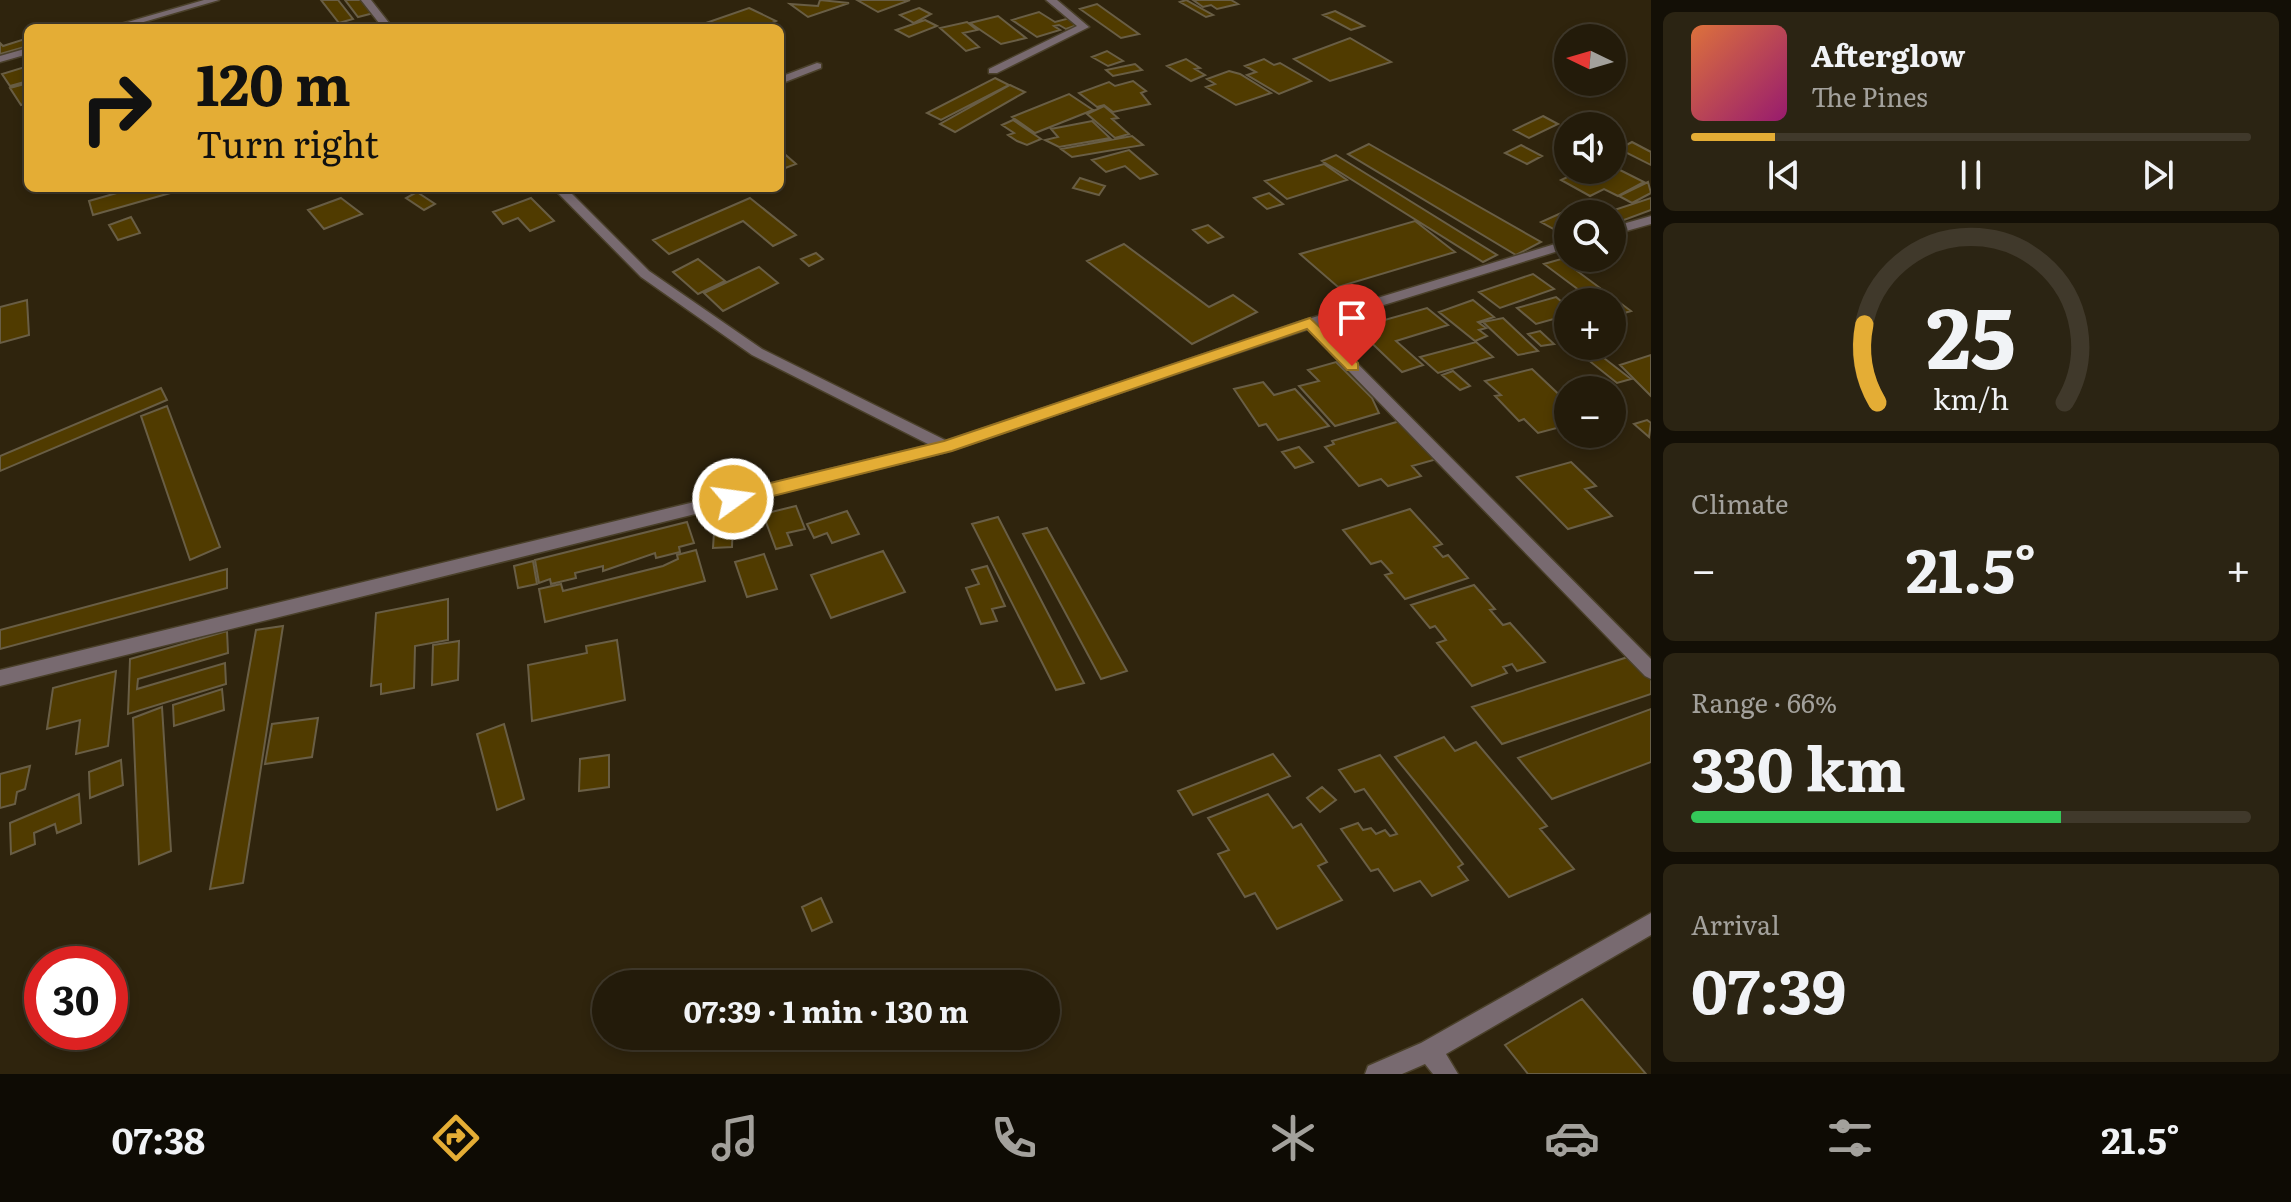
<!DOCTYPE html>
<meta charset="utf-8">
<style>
:root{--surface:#231b0a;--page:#2b2413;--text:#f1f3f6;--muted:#a3a19c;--line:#40392b;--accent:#e4ad35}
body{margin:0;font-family:Literata,serif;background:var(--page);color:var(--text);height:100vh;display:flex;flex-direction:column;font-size:30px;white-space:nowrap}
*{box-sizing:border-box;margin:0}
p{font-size:26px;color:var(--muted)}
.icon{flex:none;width:44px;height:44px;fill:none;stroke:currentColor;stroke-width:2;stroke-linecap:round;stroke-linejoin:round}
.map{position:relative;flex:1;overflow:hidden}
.details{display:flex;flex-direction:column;gap:12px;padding:12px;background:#130f06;width:640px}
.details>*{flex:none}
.hud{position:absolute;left:24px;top:24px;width:760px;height:168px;border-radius:12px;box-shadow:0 4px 12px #0003,0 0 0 2px var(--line);background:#e4ad35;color:#111;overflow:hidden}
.needle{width:52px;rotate:275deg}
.fabs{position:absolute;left:1554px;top:24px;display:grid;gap:16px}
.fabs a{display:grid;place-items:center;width:72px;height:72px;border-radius:50%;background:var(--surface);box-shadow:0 4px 12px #0003,0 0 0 2px var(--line);font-size:40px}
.speed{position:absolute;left:24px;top:946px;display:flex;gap:16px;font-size:40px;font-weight:700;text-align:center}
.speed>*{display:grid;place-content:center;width:104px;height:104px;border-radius:50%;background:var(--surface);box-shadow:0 4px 12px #0003,0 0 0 2px var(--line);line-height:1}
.speed .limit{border:12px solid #d22;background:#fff;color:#111}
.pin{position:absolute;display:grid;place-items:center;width:68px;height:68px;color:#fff;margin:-82px -34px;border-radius:50% 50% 50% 0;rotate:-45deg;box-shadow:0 0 8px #0007}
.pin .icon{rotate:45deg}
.me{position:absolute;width:88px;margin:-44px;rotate:76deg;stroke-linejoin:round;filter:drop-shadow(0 0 6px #0008)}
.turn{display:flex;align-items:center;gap:28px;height:168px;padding:0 40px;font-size:36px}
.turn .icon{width:104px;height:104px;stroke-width:2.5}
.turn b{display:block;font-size:56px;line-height:68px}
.big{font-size:60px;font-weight:700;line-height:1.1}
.details .card{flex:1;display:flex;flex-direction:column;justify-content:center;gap:12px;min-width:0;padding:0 28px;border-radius:12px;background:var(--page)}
.details .dial{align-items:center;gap:0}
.dial svg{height:208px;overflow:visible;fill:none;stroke:var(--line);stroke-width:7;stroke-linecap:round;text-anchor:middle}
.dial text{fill:var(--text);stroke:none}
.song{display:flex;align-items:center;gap:24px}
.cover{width:96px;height:96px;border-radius:12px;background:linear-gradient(135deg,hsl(20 70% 55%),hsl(320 70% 35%))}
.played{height:8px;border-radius:4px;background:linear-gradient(90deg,var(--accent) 15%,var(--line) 15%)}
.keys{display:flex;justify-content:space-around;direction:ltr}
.heat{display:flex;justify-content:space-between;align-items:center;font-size:44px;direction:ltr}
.charge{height:12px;border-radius:6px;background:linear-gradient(90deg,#34c759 66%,var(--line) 0)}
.trip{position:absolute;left:592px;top:970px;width:468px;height:80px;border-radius:40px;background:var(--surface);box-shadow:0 4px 12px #0003,0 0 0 2px var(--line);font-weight:700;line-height:80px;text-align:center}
.menu{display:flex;height:128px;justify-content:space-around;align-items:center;background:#0e0b04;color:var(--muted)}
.menu .icon{width:56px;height:56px}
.menu .current{color:var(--accent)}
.menu b{font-size:36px;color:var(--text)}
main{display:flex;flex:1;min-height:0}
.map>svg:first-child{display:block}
</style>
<main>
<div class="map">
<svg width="1651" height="1074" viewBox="0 0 1651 1074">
<rect width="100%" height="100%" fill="#2f240d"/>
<path fill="#503b00" stroke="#695e45" stroke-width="2" d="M321,0H338L353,19L339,23Z
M345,0H363L374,13L358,17Z
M820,0L849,3L808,17L790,4L818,6Z
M857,0H910L878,12Z
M1186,0L1213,15L1206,17L1180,2Z
M1193,0H1231L1238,4L1217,9L1211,5L1203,7Z
M1097,4L1139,34L1121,38L1080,9Z
M749,8L776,21L763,28H710L703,24Z
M919,8L931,14L914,23L900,15Z
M1335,11L1364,26L1351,30L1323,15Z
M1039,12L1055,22L1070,18L1080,24L1066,29L1059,25L1054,26L1060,30L1037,37L1012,20Z
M998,16L1026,38L1001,44L970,23Z
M925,20L937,26L909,37L896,30Z
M967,22L977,30L963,33L979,47L966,51L940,28Z
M28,38V46L0,54V43L3,46Z
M1350,38L1391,62L1330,81L1294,59Z
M1107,51L1123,61L1108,66L1092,57Z
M1186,59L1200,68L1195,69L1205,75L1191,81L1167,66Z
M1264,59L1274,65L1280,63L1311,81L1279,94L1247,75L1256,72L1245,66Z
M1135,64L1142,70L1113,76L1106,70Z
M28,66V81L10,86L2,74Z
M1229,71L1240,74L1271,93L1236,105L1206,87L1215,84L1207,79Z
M995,78L1009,85L941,120L927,113Z
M1133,81L1146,91L1141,93L1150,104L1113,112L1104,105L1097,107L1079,93L1109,82L1115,86Z
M28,83V103L21,105L10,88Z
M1010,85L1025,92L955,132L940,124Z
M1069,94L1093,110L1035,133L1012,117Z
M1104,106L1118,118L1112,119L1129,134L1115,138L1087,114Z
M1543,116L1558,124L1529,138L1514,130Z
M1013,120L1041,139L1027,145L1017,141L1008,135L1014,133L1002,125Z
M1092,121L1110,138L1059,147L1045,140L1058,137L1051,129Z
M1132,136L1143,145L1072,157L1061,149Z
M1632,142L1651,152V165L1619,149Z
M1369,144L1541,242L1516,255L1348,154Z
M1521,145L1542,156L1527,164L1505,153Z
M780,150L796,164L780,170Z
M1129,150L1157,174L1140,179L1125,166L1106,172L1092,160Z
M1336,155L1497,255L1483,262L1322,161Z
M1324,164L1347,180L1287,199L1265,181Z
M1612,166L1644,182L1618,196L1604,189L1590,196L1561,180L1578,172L1573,170H1612Z
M1080,178L1105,186L1099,195L1073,188Z
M1648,182L1651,193L1632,203L1619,196Z
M134,188H188L93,215L89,201Z
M417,192L435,204L424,210L406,198Z
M1269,193L1283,204L1267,209L1254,198Z
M341,198L362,214L324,229L308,210Z
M531,198L554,221L530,231L518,218L503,224L493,212Z
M750,198L796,235L773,246L743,221L669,254L653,240Z
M1651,198V210L1613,224L1616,226L1612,227V214H1602Z
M1568,210L1574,214H1568V233L1559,232L1541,222Z
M131,217L140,233L118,240L109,225Z
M1415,221L1455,252L1338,287L1300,254Z
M1208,225L1223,237L1208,243L1193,230Z
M1124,244L1209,307L1233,295L1257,312L1192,344L1087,261Z
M816,253L823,259L809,266L801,259Z
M698,259L725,281L698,294L673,272Z
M1561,259L1631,311L1614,316L1612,302H1595L1544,264Z
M759,267L778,283L723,311L704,293Z
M1533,274L1554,289L1500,308L1479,292Z
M1556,297L1568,307V315L1536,324L1517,308Z
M27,300L29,335L0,343V307Z
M1473,300L1494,317L1478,322L1486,328L1479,330L1487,336L1475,341L1439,312Z
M1427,308L1448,325L1396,341L1423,365L1402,372L1356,328Z
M1503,318L1538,351L1518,355L1483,322Z
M1540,331L1554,344L1541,346L1528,334Z
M1476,342L1493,357L1438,373L1420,357Z
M1600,355L1631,379L1617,383L1587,359Z
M1651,355V396L1620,365Z
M1336,362L1372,398L1379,413L1335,426L1299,386L1319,381L1308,370Z
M1532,369L1568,403V425L1538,433L1524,419L1519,421L1495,396L1501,395L1485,381Z
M1453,371L1470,386L1460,390L1442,375Z
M1263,382L1274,395L1295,389L1329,426L1278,440L1266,424L1259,426L1234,389Z
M161,388L167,400L0,471V456Z
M167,406L220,547L190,560L141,416Z
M1647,420L1651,423L1649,437L1634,424Z
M1400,421L1437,459L1412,466L1421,476L1388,486L1381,479L1359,486L1325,447L1334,444L1332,441Z
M1299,447L1313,462L1295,468L1282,452Z
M1571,462L1596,486L1585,489L1612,516L1568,529L1517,477Z
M796,506L805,529L787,533L792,545L776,549L763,514Z
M1410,509L1442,544L1434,547L1443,557L1448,555L1468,578L1405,599L1385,575L1392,573L1381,561L1371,564L1343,530Z
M847,511L859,534L832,543L827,533L814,538L807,524Z
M733,516L732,547L713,548L715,517Z
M998,517L1084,683L1056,690L972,524Z
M687,522L694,543L679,547L680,552L656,558L655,553L603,571V566L575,573L576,578L551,584L550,579L539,583L535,560Z
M1047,528L1127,671L1101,679L1023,534Z
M696,550L705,581L545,622L539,589L561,584L563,591L663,566L678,559L677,555Z
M883,551L905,592L831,618L811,575Z
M764,554L777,589L747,597L735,562Z
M533,561L537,584L518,588L514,566Z
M987,566L1005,606L992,609L997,621L981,624L966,588L979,584L972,570Z
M227,569V588L0,649V630Z
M1474,585L1495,609L1490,610L1503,625L1510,623L1545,662L1517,671L1512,664L1503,667L1507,673L1472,686L1437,643L1446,640L1435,626L1430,628L1411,605Z
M448,599V640L415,646L414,688L381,694V684L371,686L376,613Z
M283,626L243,883L210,889L256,630Z
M227,631L228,653L138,679L137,689L225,663L226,684L128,714L130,659Z
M617,640L625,700L532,721L528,665L587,653L586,646Z
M459,641L458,680L432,685L433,645Z
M1631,656L1651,677V694L1502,744L1472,707Z
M116,671L108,746L76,754L80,720L47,729L53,688Z
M222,689L224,710L174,726L173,705Z
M162,707L171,851L139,864L133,718Z
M1651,709V762L1552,799L1518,758Z
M318,718L312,757L265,764L272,724Z
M504,724L524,799L497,810L477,734Z
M1444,737L1455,751L1476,742L1547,826L1540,829L1574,869L1509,897L1395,757Z
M1273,754L1290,776L1193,815L1178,791Z
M609,755V787L579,791L580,759Z
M1380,755L1463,864L1458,867L1468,880L1432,896L1420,881L1394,891L1378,869L1371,871L1341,829L1358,823L1363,830L1371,828L1376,834L1385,830L1390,836L1397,834L1364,789L1355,792L1339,770Z
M121,760L123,785L90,798L89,772Z
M30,766L25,789L17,792L15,804L0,808V774Z
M1322,787L1336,800L1320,812L1307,798Z
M79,794L81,823L57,833L55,824L34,833L35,844L11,854L10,823Z
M1268,794L1293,828L1301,824L1327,862L1318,866L1342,900L1277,929L1255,893L1245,897L1218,854L1229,850L1208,818Z
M821,898L832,922L812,931L802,907Z
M1582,999L1646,1074H1528L1505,1045Z"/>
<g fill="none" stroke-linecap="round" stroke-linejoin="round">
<defs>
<path id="minor" d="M204,0H219L123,28H107Z
M361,0H371L393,28H383Z
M1046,0H1057L1089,27L997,73H989V69L1077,26Z
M28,48V54L0,62V56Z
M817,63L821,64V68L780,84V77Z
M553,188H566L649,271L762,349L947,441L1305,320L1568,240V248L1319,325L1651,659V679L1645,676L1308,329L946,452L0,686V670L930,445L752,355L641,277Z
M1651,216V224L1612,235V227Z
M1651,913V935L1446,1054L1458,1074H1433L1425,1064L1402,1074H1365L1368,1066L1421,1043Z"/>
</defs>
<use href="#minor" stroke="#4a402a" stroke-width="3"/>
<use href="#minor" fill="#786a70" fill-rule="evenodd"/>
</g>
<path fill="#e4ad35" stroke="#947022" stroke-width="2" d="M1310,318L1358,363V370H1347L1307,329L952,451L733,506L724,499L733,492L944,441Z"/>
</svg>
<div class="fabs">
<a><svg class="needle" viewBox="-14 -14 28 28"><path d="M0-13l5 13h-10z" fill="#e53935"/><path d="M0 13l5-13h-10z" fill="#a3a19c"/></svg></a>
<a><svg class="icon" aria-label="sound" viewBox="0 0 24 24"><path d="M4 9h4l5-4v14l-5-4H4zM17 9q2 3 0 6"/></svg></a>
<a><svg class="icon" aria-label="search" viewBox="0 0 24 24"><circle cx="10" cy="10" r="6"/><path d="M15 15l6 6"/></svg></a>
<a>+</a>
<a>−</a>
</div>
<div class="speed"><div class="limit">30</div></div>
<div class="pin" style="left:1352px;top:366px;background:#d93025"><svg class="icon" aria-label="arrive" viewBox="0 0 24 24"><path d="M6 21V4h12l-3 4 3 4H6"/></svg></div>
<svg class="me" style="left:733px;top:499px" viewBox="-20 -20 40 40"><circle r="17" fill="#e4ad35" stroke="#fff" stroke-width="3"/><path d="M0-11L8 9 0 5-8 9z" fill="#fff"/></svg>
<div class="trip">07:39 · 1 min · 130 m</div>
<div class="hud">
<div class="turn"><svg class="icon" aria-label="right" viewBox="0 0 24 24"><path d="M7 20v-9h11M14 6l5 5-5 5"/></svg><div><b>120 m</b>Turn right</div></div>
</div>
</div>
<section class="details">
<div class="card">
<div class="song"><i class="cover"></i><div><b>Afterglow</b><p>The Pines</p></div></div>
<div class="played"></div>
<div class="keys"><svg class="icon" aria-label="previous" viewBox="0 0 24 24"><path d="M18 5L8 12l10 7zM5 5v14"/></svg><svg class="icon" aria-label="pause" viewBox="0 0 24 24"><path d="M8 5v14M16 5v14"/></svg><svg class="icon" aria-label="next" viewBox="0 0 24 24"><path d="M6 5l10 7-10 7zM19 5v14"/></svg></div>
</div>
<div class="card dial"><svg viewBox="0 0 100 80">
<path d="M14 69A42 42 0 1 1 86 69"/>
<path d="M14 69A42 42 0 0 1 9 39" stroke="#e4ad35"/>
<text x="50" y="56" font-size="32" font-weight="700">25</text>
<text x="50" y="72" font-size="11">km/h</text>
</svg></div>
<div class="card"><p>Climate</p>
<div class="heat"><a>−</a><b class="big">21.5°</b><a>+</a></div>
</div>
<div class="card"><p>Range · 66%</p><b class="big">330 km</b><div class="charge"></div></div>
<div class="card"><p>Arrival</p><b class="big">07:39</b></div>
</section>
</main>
<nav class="menu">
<b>07:38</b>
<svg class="icon current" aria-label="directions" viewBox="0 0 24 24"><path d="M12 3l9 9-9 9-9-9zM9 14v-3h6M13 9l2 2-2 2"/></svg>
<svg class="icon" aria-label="music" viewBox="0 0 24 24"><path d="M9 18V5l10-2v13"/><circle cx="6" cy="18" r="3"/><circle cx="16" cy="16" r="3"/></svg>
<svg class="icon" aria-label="phone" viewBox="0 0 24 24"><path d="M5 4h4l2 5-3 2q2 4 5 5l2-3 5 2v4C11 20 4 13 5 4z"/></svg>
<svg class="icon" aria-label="climate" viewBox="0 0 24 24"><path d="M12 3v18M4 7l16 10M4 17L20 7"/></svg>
<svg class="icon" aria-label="car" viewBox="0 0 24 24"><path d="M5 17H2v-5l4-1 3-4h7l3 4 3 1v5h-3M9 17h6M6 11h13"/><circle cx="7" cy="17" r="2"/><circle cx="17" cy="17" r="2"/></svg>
<svg class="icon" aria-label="filters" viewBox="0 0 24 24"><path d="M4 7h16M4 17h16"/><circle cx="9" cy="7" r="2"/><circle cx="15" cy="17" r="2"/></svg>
<b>21.5°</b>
</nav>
